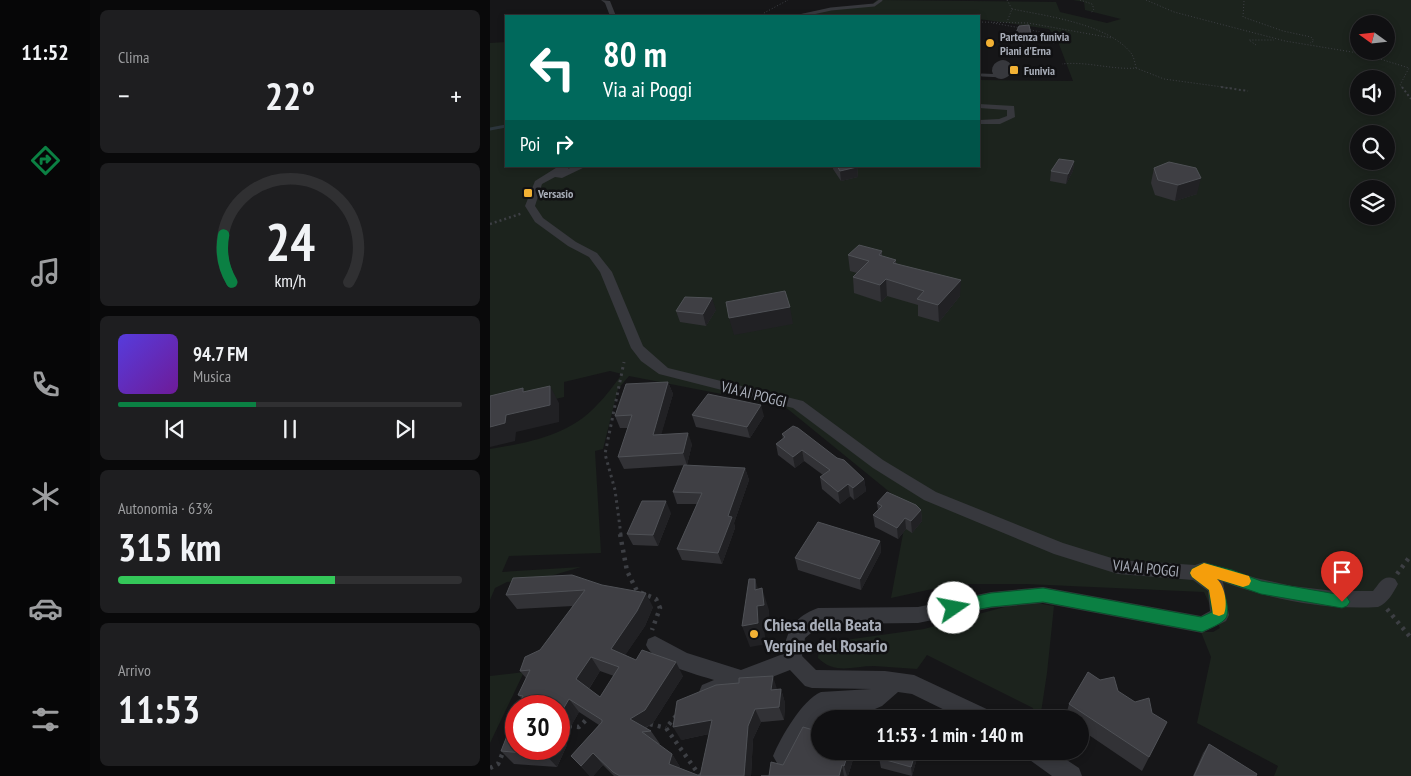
<!DOCTYPE html>
<html lang="it">
<meta charset="utf-8">
<style>
:root{--surface:#101012;--page:#1e1e20;--text:#f1f3f6;--muted:#9c9d9f;--line:#303032;--accent:#0b8043}
body{margin:0;font-family:"PT Sans Narrow",sans-serif;background:var(--page);color:var(--text);height:100vh;display:flex;flex-direction:column;font-size:19px;white-space:nowrap}
*{box-sizing:border-box;margin:0}
p{font-size:16px;color:var(--muted)}
.icon{flex:none;width:28px;height:28px;fill:none;stroke:currentColor;stroke-width:2;stroke-linecap:round;stroke-linejoin:round}
.map{position:relative;flex:1;overflow:hidden}
.details{display:flex;flex-direction:column;gap:10px;padding:10px;background:#09090a;width:400px}
.details>*{flex:none}
.hud{position:absolute;left:15px;top:15px;width:475px;height:152px;border-radius:0px;box-shadow:0 2px 8px #0003,0 0 0 1px var(--line);background:#00695c;color:#fff;overflow:hidden}
.needle{width:32px;rotate:285deg}
.fabs{position:absolute;left:860px;top:15px;display:grid;gap:10px}
.fabs a{display:grid;place-items:center;width:45px;height:45px;border-radius:50%;background:var(--surface);box-shadow:0 2px 8px #0003,0 0 0 1px var(--line);font-size:25px}
.speed{position:absolute;left:15px;top:695px;display:flex;gap:10px;font-size:25px;font-weight:700;text-align:center}
.speed>*{display:grid;place-content:center;width:65px;height:65px;border-radius:50%;background:var(--surface);box-shadow:0 2px 8px #0003,0 0 0 1px var(--line);line-height:1}
.speed .limit{border:8px solid #d22;background:#fff;color:#111}
.pin{position:absolute;display:grid;place-items:center;width:42px;height:42px;color:#fff;margin:-51px -21px;border-radius:50% 50% 50% 0;rotate:-45deg;box-shadow:0 0 5px #0007}
.pin .icon{rotate:45deg}
.me{position:absolute;width:55px;margin:-28px;rotate:78deg;stroke-linejoin:round;filter:drop-shadow(0 0 4px #0008)}
.turn{display:flex;align-items:center;gap:18px;height:105px;padding:0 15px;font-size:22px}
.turn .icon{width:65px;height:65px;stroke-width:2.5}
.turn b{display:block;font-size:35px;line-height:42px}
.then{display:flex;align-items:center;height:48px;padding:0 15px;background:#0003;gap:10px;font-size:19px}
.big{font-size:38px;font-weight:700;line-height:1.1}
.details .widget{flex:1;display:flex;flex-direction:column;justify-content:center;gap:8px;min-width:0;padding:0 18px;border-radius:8px;background:var(--page)}
.details .dial{align-items:center;gap:0}
.dial svg{height:130px;overflow:visible;fill:none;stroke:var(--line);stroke-width:7;stroke-linecap:round;text-anchor:middle}
.dial text{fill:var(--text);stroke:none}
.song{display:flex;align-items:center;gap:15px}
.cover{width:60px;height:60px;border-radius:8px;background:linear-gradient(135deg,hsl(250 70% 55%),hsl(280 70% 35%))}
.played{height:5px;border-radius:2px;background:linear-gradient(90deg,var(--accent) 40%,var(--line) 40%)}
.keys{display:flex;justify-content:space-around;direction:ltr}
.heat{display:flex;justify-content:space-between;align-items:center;font-size:28px;direction:ltr}
.charge{height:8px;border-radius:4px;background:linear-gradient(90deg,#34c759 63%,var(--line) 0)}
.trip{position:absolute;left:321px;top:710px;width:278px;height:50px;border-radius:25px;background:var(--surface);box-shadow:0 2px 8px #0003,0 0 0 1px var(--line);font-weight:700;line-height:50px;text-align:center}
main{display:flex;flex:1;min-height:0}
.menu{display:flex;flex-direction:column;width:90px;justify-content:space-around;align-items:center;background:#060607;color:var(--muted)}
.menu .icon{width:35px;height:35px}
.menu .active{color:var(--accent)}
.menu b{font-size:22px;color:var(--text)}
.map>svg:first-child{display:block}
</style>
<main>
<nav class="menu">
<b>11:52</b>
<svg class="icon active" aria-label="directions" viewBox="0 0 24 24"><path d="M12 3l9 9-9 9-9-9zM9 14v-3h6M13 9l2 2-2 2"/></svg>
<svg class="icon" aria-label="music" viewBox="0 0 24 24"><path d="M9 18V5l10-2v13"/><circle cx="6" cy="18" r="3"/><circle cx="16" cy="16" r="3"/></svg>
<svg class="icon" aria-label="phone" viewBox="0 0 24 24"><path d="M5 4h4l2 5-3 2q2 4 5 5l2-3 5 2v4C11 20 4 13 5 4z"/></svg>
<svg class="icon" aria-label="climate" viewBox="0 0 24 24"><path d="M12 3v18M4 7l16 10M4 17L20 7"/></svg>
<svg class="icon" aria-label="car" viewBox="0 0 24 24"><path d="M5 17H2v-5l4-1 3-4h7l3 4 3 1v5h-3M9 17h6M6 11h13"/><circle cx="7" cy="17" r="2"/><circle cx="17" cy="17" r="2"/></svg>
<svg class="icon" aria-label="filters" viewBox="0 0 24 24"><path d="M4 7h16M4 17h16"/><circle cx="9" cy="7" r="2"/><circle cx="15" cy="17" r="2"/></svg>
</nav>
<section class="details">
<div class="widget"><p>Clima</p>
<div class="heat"><a>−</a><b class="big">22°</b><a>+</a></div>
</div>
<div class="widget dial"><svg viewBox="0 0 100 80">
<path d="M14 69A42 42 0 1 1 86 69"/>
<path d="M14 69A42 42 0 0 1 9 40" stroke="#0b8043"/>
<text x="50" y="56" font-size="32" font-weight="700">24</text>
<text x="50" y="72" font-size="11">km/h</text>
</svg></div>
<div class="widget">
<div class="song"><i class="cover"></i><div><b>94.7 FM</b><p>Musica</p></div></div>
<div class="played"></div>
<div class="keys"><svg class="icon" aria-label="previous" viewBox="0 0 24 24"><path d="M18 5L8 12l10 7zM5 5v14"/></svg><svg class="icon" aria-label="pause" viewBox="0 0 24 24"><path d="M8 5v14M16 5v14"/></svg><svg class="icon" aria-label="next" viewBox="0 0 24 24"><path d="M6 5l10 7-10 7zM19 5v14"/></svg></div>
</div>
<div class="widget"><p>Autonomia · 63%</p><b class="big">315 km</b><div class="charge"></div></div>
<div class="widget"><p>Arrivo</p><b class="big">11:53</b></div>
</section>
<div class="map">
<svg width="921" height="776" viewBox="0 0 921 776">
<rect width="100%" height="100%" fill="#161618"/>
<path fill="#1c231d" fill-rule="evenodd" d="M387,0L566,2L570,12L617,23L631,19L595,10L594,2L583,0H921V776H784L788,766L707,723L721,657L711,632H723L730,628L714,592L536,584H465L401,598L418,507L294,406L139,376L128,389L113,449L105,451L111,553L19,556L12,572L91,567L57,577L17,582L5,588L0,600V449C38,443 80,435 107,405C116,396 124,385 132,374L120,371L74,382V397L44,404L0,444V43L16,42V166H489V80L583,81L567,39L559,29L489,19V16H301L331,10L382,4ZM869,24H896V51H869ZM869,79H896V106H869ZM869,134H896V161H869ZM869,189H896V216H869Z
M541,602L564,606L557,673L550,719H544L543,708L437,655L427,669C413,668 398,667 384,666C363,666 345,675 328,658L329,649L334,643L434,629L518,606Z
M34,672L0,743V676Z"/>
<g fill="none" stroke-linecap="round" stroke-linejoin="round">
<path stroke="#2c353c" stroke-width="3" d="M0,129L16,126"/>
<path stroke="#3d3f44" stroke-width="1" stroke-dasharray="1 2" stroke-linecap="butt" d="M517,0L522,9L517,22
M590,0L602,4L604,9L601,13
M656,0L684,12L795,41L874,54L919,68L910,85L913,88
M754,1L753,17L793,31L821,37L824,41L820,43
M522,9C557,16 618,24 641,53C644,57 645,63 646,68C621,70 597,61 572,64
M275,16L274,13L298,0
M489,22L538,23L622,38
M503,23L531,28
M537,29L559,34L564,44
M766,45L759,40H784
M646,68L674,79L740,88"/>
<path stroke="#3d3f44" stroke-width="2" stroke-dasharray="2 2.5" stroke-linecap="butt" d="M731,87L758,91
M912,87L921,99"/>
<path stroke="#3d3f44" stroke-width="2.5" stroke-dasharray="2 3" stroke-linecap="butt" d="M0,224L33,213"/>
<path stroke="#3d3f44" stroke-width="3" stroke-dasharray="2.5 4" stroke-linecap="butt" d="M131,535L125,490L115,454L134,362"/>
<path stroke="#3d3f44" stroke-width="4.5" stroke-dasharray="3 5" stroke-linecap="butt" d="M130,534L137,571L147,591L166,599L170,608L162,630
M907,574L921,555
M897,609L921,638
M186,716L176,728L210,776
M160,724L176,728
M79,726L89,727L100,716
M0,768L8,764L14,750"/>
<path stroke="#37383d" stroke-width="3" d="M309,16L341,9L384,5L391,0
M492,75L514,76"/>
<path fill="#37383d" fill-rule="evenodd" d="M111,0L120,1L126,16H120L115,3Z
M489,104L524,106L525,117L510,124H489V120L509,119L517,116V110L489,108Z
M69,166H80L78,169L84,166H97L72,178L65,177L52,184L45,206L53,218L86,242L107,253L122,272L153,346L178,368L313,401L393,460L446,492L573,543L628,560L705,565L714,562L766,578L802,586L844,591H883C890,583 893,574 905,579L908,584C903,593 898,603 888,607C834,610 784,600 733,582L739,615L736,621L712,633L553,603L501,608L428,623L332,624L315,638L312,656L326,670L395,671L424,675L503,712L506,719H473L422,694L408,692L392,706L385,709L336,712L322,728L301,763L294,767L287,763L283,756C291,737 312,700 331,692L381,689L322,688L315,686L300,670L219,702L212,699L209,692L212,685L224,680C205,674 164,664 156,645L158,639L165,636L197,653L251,670L293,654C297,630 304,617 328,608L428,607L501,592L553,587L711,616L720,611L718,591L703,580L628,574L564,554L434,500L383,468L303,408L169,374L151,361L141,348L110,272L99,257L78,246L45,222L35,206L45,181Z
M534,751H563L589,768L592,776H562L537,758Z"/>
<path stroke="#37383d" stroke-width="18" d="M511,70L513,69"/>
</g>
<path fill="#323236" fill-rule="evenodd" d="M524,37L542,39L541,43L523,41Z
M584,161L583,171L576,184L560,181L561,171Z
M343,166H367L368,177L351,181L343,169Z
M664,168L707,194L685,201L665,195L661,183Z
M392,251V256L406,260V263L470,296L449,322L428,316V305L397,296L391,302L364,293L363,277L367,273L360,271L358,255Z
M226,310L216,326L190,322L186,311Z
M178,382L183,394L171,434L202,444L197,465L134,469L128,457L138,428H130L125,416Z
M202,415L274,416L260,438L206,427Z
M292,434L347,458L374,479L376,491L364,500L360,496L350,504L332,489L330,477L333,475L314,461L305,468L288,455L286,444L293,439Z
M255,468L259,480L244,523L245,528L232,564L192,560L187,549L207,504H187L183,492Z
M387,503L431,510L432,521L422,533L416,529L408,539L385,527L383,515L388,510Z
M181,513L168,546L143,545L137,534Z
M390,541L391,552L371,590L308,570L305,558Z
M82,575L163,607L155,626L135,655L146,660L193,676L163,723L156,728L161,731L170,744H168L182,754L190,767V768L210,776L219,734L191,740L287,689V690L291,689L295,703L294,720L271,722L263,739L261,776H124L113,765L103,776H100L81,756L109,725L89,712L73,740L77,745L67,767L24,764L11,751L32,699L28,695L36,678L30,671L50,650L83,606L27,609L16,595ZM110,671L124,676L110,697L99,689Z
M628,691L670,736L652,771L590,729V719H575L579,704Z
M719,744L766,776H703L713,753Z
M330,751H365V753L358,776H271H279L293,765Z
M429,751L422,776L391,768L389,758Z"/>
<path fill="#212124" d="M584,161L583,171L576,184L578,174Z
M367,167L368,177L351,181L350,171Z
M711,178L707,194L685,201L688,185Z
M396,279L397,296L391,302L390,285Z
M471,280L470,296L449,322L448,305Z
M222,298L226,310L216,326L213,314Z
M300,307L303,324L244,335L239,318Z
M178,382L183,394L168,446L163,435Z
M60,386L69,403V422L26,432L25,441L0,447V427L16,415L33,392V388L42,406Z
M271,405L274,416L260,438L257,427Z
M198,433L202,444L197,465L193,453Z
M312,450L314,461L305,468L303,457Z
M255,468L259,480L244,523L245,528L232,564L228,553L238,516Z
M374,479L376,491L364,500L363,488Z
M358,484L360,496L350,504L348,492Z
M176,501L181,513L168,546L163,535Z
M431,510L432,521L422,533L421,521Z
M415,518L416,529L408,539L407,528Z
M390,541L391,552L371,590L370,579Z
M265,579L272,601V588L279,610L280,627L274,628L276,644L260,647L252,626L265,590Z
M156,593L163,607L155,626L130,663L121,649Z
M101,657L110,671L96,693L86,679Z
M186,662L193,676L163,723L149,731L140,719Z
M283,676L287,689L286,704L281,690Z
M291,689L295,703L294,720L289,707Z
M79,699L89,712L73,740L77,745L67,767L56,755L58,749H69V716Z
M265,709L271,722L263,739L261,776H254L258,726Z
M222,720L228,732L191,740L183,727Z
M359,751H365V753L358,776H357L354,766Z
M426,751H429L422,776L421,767Z
M103,753L113,765L103,776H100L91,766Z
M182,754L190,767L187,776L179,764Z
M352,765L354,776H349Z"/>
<path fill="#3f3f44" stroke="#4f5156" fill-rule="evenodd" d="M539,25L542,39L524,37L529,26Z
M569,159L584,161L578,174L561,171Z
M679,162L706,168L711,178L688,185L668,180L664,168Z
M347,166H367V167L350,171Z
M369,245L392,251L389,255L406,260L403,263L471,280L448,305L427,299L434,291L396,279L390,285L363,277L379,261L358,255Z
M295,291L300,307L239,318L236,302Z
M195,297L222,298L213,314L186,311Z
M178,382L163,435L198,433L193,453L128,457L142,415L125,416L136,384Z
M60,386V405L16,415L15,423L0,427V396L33,388V392Z
M218,394L271,405L257,427L202,415Z
M303,426L308,428L347,458L354,460L374,479L363,488L358,484L348,492L330,477L340,470L312,450L303,457L286,444L295,437L292,434Z
M194,465L255,468L238,516L242,517L228,553L187,549L212,493L183,492Z
M397,492L426,505L431,510L421,521L415,518L407,528L383,515L392,506L387,503Z
M152,501H176L163,535L137,534Z
M328,522L390,541L370,579L305,558Z
M82,575L112,585L156,593L147,611L121,649L146,660L152,650L186,662L155,710L140,719L161,731L152,732L182,754L179,764L210,776L222,720L183,727L187,701L226,685L249,683V678L283,676L281,690L291,689L289,707L265,709L258,726L254,776H130L123,772L103,753L91,766L81,756L112,722V720L79,699L69,716V706H29L33,696L28,695L40,670L30,671L35,657L50,650L95,590L16,595L23,578ZM101,657L129,667L110,697L86,679Z
M259,579H265V590L272,588L274,605L267,606L268,623L252,626Z
M598,672L610,680L624,677L628,691L645,702L659,698L662,713L677,722L659,757L579,704Z
M26,713V749H58L56,755L11,751Z
M313,727L330,732V751H359L354,766L352,765L349,776H271H279L281,762L293,765Z
M719,744L767,774L766,776H704Z
M392,751H426L421,767L389,758Z"/>
<path fill="#0b8043" stroke="#07532c" d="M714,563L742,570L771,581L852,595L857,597L860,602L857,606L852,608L771,594L725,578C733,584 741,610 736,618C732,624 718,629 712,632L553,602L501,607L464,614L459,612L457,608L459,603L464,601L501,593L553,588L711,617L722,612L719,590L702,577L700,573L702,569Z"/>
<path fill="#f59e0b" d="M714,563L759,576L761,581L759,585L753,587L727,579C735,586 738,605 734,614L729,616L723,614L719,590L702,577L700,573L702,569Z"/>
<g fill="#f2b134" stroke="#111113" stroke-width="2">
<circle cx="500" cy="43" r="5"/>
<rect x="519" y="65" width="10" height="10" rx="2.5"/>
<rect x="33" y="188" width="10" height="10" rx="2.5"/>
<circle cx="264" cy="634" r="5"/>
</g>
<g text-anchor="middle" dominant-baseline="central" stroke-width="5" stroke-linejoin="round" paint-order="stroke">
<g font-size="12" font-weight="bold" fill="#a8adb8" stroke="#111113" text-anchor="start">
<text x="510" y="36">Partenza funivia<tspan x="510" dy="14">Piani d'Erna</tspan></text>
<text x="534" y="70">Funivia</text>
<text x="48" y="193">Versasio</text>
</g>
<g font-size="15" fill="#a8adb8" stroke="#111113">
<text transform="translate(264 394) rotate(14)">VIA AI POGGI</text>
<text transform="translate(656 568) rotate(6)">VIA AI POGGI</text>
</g>
<g font-size="18" font-weight="bold" fill="#a8adb8" stroke="#111113" text-anchor="start">
<text x="274" y="624">Chiesa della Beata<tspan x="274" dy="21">Vergine del Rosario</tspan></text>
</g>
</g>
</svg>
<div class="fabs">
<a><svg class="needle" viewBox="-14 -14 28 28"><path d="M0-13l5 13h-10z" fill="#e53935"/><path d="M0 13l5-13h-10z" fill="#9c9d9f"/></svg></a>
<a><svg class="icon" aria-label="sound" viewBox="0 0 24 24"><path d="M4 9h4l5-4v14l-5-4H4zM17 9q2 3 0 6"/></svg></a>
<a><svg class="icon" aria-label="search" viewBox="0 0 24 24"><circle cx="10" cy="10" r="6"/><path d="M15 15l6 6"/></svg></a>
<a><svg class="icon" aria-label="layers" viewBox="0 0 24 24"><path d="M12 4l9 5-9 5-9-5zM3 14l9 5 9-5"/></svg></a>
</div>
<div class="speed"><div class="limit">30</div></div>
<div class="pin" style="left:852px;top:602px;background:#d93025"><svg class="icon" aria-label="arrive" viewBox="0 0 24 24"><path d="M6 21V4h12l-3 4 3 4H6"/></svg></div>
<svg class="me" style="left:464px;top:608px" viewBox="-20 -20 40 40"><circle r="19" fill="#fff"/><path d="M0-13L10 11 0 6-10 11z" fill="#0b8043"/></svg>
<div class="trip">11:53 · 1 min · 140 m</div>
<div class="hud">
<div class="turn"><svg class="icon" aria-label="left" viewBox="0 0 24 24"><path d="M17 20v-9H6M10 6l-5 5 5 5"/></svg><div><b>80 m</b>Via ai Poggi</div></div>
<div class="then">Poi<svg class="icon" aria-label="right" viewBox="0 0 24 24"><path d="M7 20v-9h11M14 6l5 5-5 5"/></svg></div>
</div>
</div>
</main>
